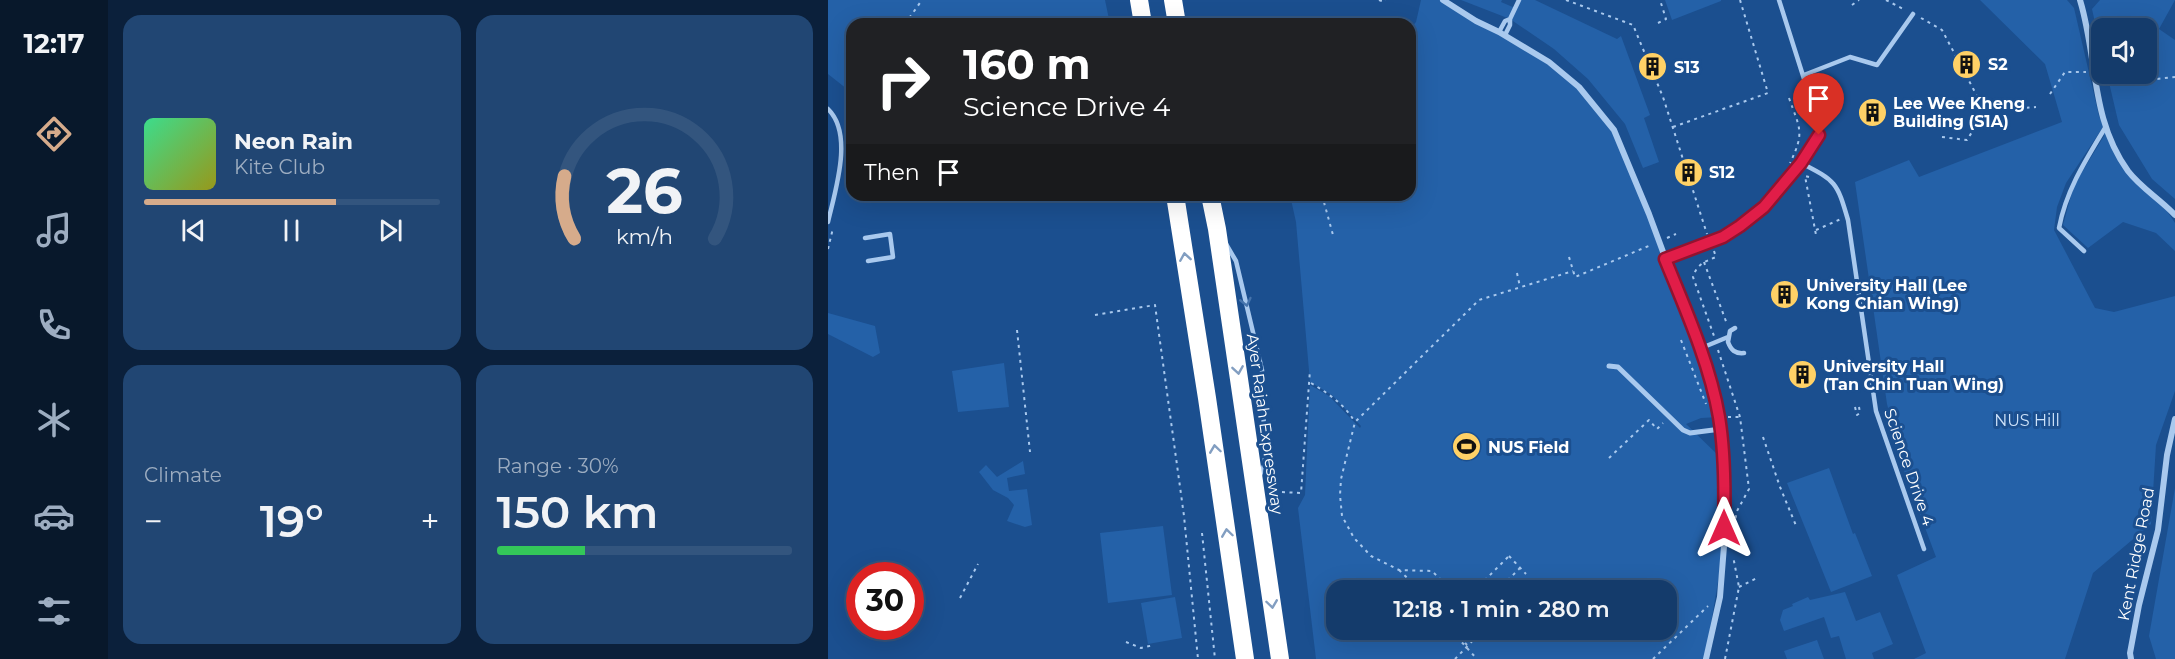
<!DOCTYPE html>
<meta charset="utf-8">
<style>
:root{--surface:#143b6b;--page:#214673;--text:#f1f3f6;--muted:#9dadc1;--line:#33557e;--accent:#d6ab8b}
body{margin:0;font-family:Montserrat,sans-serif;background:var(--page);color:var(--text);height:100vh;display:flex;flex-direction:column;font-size:22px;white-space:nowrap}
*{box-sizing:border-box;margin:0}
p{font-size:20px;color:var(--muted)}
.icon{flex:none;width:33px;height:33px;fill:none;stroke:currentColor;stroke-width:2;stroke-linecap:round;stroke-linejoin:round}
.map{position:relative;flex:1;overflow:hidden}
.details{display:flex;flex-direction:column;gap:15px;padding:15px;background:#0b203b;width:720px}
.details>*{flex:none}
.guide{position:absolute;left:18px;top:18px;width:570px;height:183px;border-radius:18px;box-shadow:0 6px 24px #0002,0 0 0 2px var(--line);background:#202124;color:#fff;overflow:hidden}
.controls{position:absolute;left:1263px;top:18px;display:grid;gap:12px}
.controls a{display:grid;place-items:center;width:66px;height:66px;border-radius:12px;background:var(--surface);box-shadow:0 6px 24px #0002,0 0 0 2px var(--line);font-size:30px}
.speed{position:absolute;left:18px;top:562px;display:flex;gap:12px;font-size:30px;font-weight:700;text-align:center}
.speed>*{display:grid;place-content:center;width:78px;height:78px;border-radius:50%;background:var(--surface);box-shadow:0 6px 24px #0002,0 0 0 2px var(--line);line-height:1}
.speed .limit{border:9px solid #d22;background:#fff;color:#111}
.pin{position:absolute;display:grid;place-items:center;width:51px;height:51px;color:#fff;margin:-62px -26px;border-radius:50% 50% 50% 0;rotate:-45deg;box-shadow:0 0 6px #0007}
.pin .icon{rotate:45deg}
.me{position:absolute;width:66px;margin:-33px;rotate:0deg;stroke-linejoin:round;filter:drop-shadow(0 0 4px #0008)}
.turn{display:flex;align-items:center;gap:21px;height:126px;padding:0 18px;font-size:27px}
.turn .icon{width:78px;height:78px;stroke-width:2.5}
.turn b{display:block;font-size:42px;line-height:51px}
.then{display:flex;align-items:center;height:57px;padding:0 18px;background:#0003;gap:12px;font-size:22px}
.big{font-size:45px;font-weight:600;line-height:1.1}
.details .tile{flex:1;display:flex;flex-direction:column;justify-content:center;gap:9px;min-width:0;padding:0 21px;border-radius:18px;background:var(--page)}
.details .dial{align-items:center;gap:0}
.dial svg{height:156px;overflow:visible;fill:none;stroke:var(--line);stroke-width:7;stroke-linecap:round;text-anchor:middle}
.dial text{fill:var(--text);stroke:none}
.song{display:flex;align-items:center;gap:18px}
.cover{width:72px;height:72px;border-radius:9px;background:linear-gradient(135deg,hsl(150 70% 55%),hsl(60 70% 35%))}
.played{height:6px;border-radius:3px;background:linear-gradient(90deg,var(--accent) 65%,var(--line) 65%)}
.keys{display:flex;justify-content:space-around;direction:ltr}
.heat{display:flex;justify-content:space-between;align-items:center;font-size:33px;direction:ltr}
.charge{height:9px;border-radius:4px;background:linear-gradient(90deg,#34c759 30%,var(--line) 0)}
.details .tiles{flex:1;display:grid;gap:15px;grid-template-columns:repeat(2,1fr)}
.trip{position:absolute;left:498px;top:580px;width:351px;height:60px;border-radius:18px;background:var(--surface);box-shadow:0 6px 24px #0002,0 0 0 2px var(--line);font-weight:600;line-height:60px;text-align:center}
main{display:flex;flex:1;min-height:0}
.tab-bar{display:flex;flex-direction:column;width:108px;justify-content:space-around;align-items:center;background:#08182b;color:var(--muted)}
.tab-bar .icon{width:42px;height:42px}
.tab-bar .active{color:var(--accent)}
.tab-bar b{font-size:27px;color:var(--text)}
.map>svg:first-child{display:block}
</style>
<main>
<nav class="tab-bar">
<b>12:17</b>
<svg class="icon active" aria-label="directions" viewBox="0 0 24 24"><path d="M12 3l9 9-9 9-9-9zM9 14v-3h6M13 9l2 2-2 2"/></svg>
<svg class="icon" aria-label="music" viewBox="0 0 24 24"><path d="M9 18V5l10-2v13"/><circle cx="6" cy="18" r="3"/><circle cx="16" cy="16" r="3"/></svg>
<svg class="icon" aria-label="phone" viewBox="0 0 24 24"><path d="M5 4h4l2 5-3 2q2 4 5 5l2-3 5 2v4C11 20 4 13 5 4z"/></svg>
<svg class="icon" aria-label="climate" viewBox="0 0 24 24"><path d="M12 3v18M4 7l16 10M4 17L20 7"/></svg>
<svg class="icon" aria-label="car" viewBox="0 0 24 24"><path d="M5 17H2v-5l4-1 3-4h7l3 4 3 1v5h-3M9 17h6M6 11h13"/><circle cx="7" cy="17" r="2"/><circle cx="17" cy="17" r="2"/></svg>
<svg class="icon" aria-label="filters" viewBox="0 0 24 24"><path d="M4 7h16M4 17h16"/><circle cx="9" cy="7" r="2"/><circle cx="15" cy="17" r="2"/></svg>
</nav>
<section class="details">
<div class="tiles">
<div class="tile">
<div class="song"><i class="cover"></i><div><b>Neon Rain</b><p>Kite Club</p></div></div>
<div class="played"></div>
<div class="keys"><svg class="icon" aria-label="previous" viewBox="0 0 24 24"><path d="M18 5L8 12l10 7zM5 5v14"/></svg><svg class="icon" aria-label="pause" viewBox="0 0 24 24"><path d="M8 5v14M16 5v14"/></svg><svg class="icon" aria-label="next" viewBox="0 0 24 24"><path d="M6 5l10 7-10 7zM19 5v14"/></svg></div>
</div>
<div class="tile dial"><svg viewBox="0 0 100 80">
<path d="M14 69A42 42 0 1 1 86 69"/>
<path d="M14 69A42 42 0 0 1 9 37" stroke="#d6ab8b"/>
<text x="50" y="56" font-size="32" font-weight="700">26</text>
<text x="50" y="72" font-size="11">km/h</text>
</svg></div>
<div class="tile"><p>Climate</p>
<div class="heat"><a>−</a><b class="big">19°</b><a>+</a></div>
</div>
<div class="tile"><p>Range · 30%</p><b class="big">150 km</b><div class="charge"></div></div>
</div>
</section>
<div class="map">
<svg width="1347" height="659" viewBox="0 0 1347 659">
<rect width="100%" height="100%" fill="#1b4f8f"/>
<path fill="#2461a8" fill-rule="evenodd" d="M0,0H277L282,24H24V93L0,74Z
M593,0H618L701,49L751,87L786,130L847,284L891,417L873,418L858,424L893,458L896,546L877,659H488L470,508L477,495L482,385L501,396L532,428L533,426L504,395L482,382L468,222L462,195H582V29L588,22ZM508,591H838V630H508Z
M633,0H674L673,2L687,8L691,0H707L789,39L793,36L822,115L816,118L831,162L815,168L797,124L760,79L726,49L682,19Z
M837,0H893V1L844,20Z
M1152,0H1239L1246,8L1271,116L1291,163L1339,211L1347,223V251L1328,233L1295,222L1260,248L1235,225L1246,185L1276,136L1275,127L1238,183L1229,207L1226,230L1267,308L1286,312L1347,296V391L1328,445L1323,524L1265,573L1237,659H1086L1098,653L1069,575L1108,557L1077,474L1059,404L1027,182L1081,160L1091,177L1234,122L1217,64Z
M1272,0H1347L1331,29L1347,40V199L1324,179L1291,125L1279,74H1318V28H1274L1273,50L1264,9Z
M0,313L47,326L52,353L45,357L0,334Z
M176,363L181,407L130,412L124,371Z
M195,461L197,474L179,478L181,491L199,489L204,525L197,527L179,521L186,505L180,498L165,490L151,472L158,465L169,477Z
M1001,468L1025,534L1027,533L1044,576L1003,592L959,483Z
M1347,488V659H1328L1321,636Z
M335,526L344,595L280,603L272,533Z
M1017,592L1028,621L1052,612L1065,644L1044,653L1046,659H1018L1011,636L1003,638L996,617L956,631L952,620L955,610L965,606L964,604L980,597L982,600Z
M347,597L354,638L320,644L313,603Z
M989,640L996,659H959L956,651Z"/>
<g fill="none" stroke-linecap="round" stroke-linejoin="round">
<path stroke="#a9c9ee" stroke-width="2" stroke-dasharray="3 4.5" stroke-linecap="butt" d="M551,0L556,2L557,0
M738,0L805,25L835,97L879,234
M1058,0L1077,10
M1024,5L1031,0
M1093,18L1114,30L1157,111L1208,107
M830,23L838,19L832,0
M77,24L94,0
M1285,74L1319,80L1347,77
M1222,94L1237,72H1258
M961,98C972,129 977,132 962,163
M845,127L940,93L912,0
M20,131L19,98L24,93
M1114,137L1139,140L1157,111
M981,177L977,176L988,235
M494,195L505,235
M988,230L1013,219
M839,238L848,234
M0,249L5,228
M886,251L888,257C876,262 869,264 865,277L886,336
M741,257L747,277L823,245
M876,262L899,324
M689,273L692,287
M267,315L327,305L356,516L370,659
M189,330L202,452
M853,340L878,404
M890,350L912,417L921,489L909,511L906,526
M483,383C501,394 515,403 527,422
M1027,407L1029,415L1032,413L1031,407
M900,417H912
M935,437L952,487L969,528
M781,458L821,420L829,429L835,423
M454,492L473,493L482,370
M374,533L387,659
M681,556L698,574
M571,570L593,591
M911,587L931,577
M624,591L604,571L571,570L543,556L526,538L514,516L512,495L513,479L527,422L651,300L745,271
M646,591L683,554
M669,591L692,568
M132,598L150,564
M626,630L629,637L649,659
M630,630L632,637L639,645
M298,642L313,648L326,645
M627,659L655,630
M825,659L880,606
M897,659L911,587L905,556"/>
<path stroke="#a9c9ee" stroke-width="4.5" d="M951,0L977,82
M682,19L691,0
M671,32L677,21L682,19V25L677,35
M976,75L1022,57L1049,65L1085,14
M0,109C26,134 7,191 0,222
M973,163C1008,181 1009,182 1020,220L1048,411L1096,549
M37,238L62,234L65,257L40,261
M398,244L408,261L434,370L437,463L432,475
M1256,251L1231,228C1238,191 1257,161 1277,128
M837,259L895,238L912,227L943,199L973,163L991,134L986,115
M907,328L902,331L900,342C903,350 907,354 916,353
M871,349L900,337"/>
<path stroke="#a9c9ee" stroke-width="5" d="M781,366L790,367L855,430L862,433L893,429"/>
<path stroke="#a9c9ee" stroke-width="6" d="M615,0L648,21L671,32L721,62L751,87L786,130L821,214L871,349L887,399L893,429L896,478V546L892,597L878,659
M1252,0C1270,59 1262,118 1300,171C1313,188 1332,199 1347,215
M1303,659L1302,653L1311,605L1330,530L1339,455L1347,419"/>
<path stroke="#fff" stroke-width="18" d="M311,0L315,24
M345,0L349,24
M347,195L379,398L417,659
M382,195L389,229L452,659"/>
</g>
<defs><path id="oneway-chevron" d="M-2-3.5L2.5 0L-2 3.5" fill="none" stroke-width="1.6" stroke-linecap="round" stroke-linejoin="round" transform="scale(1.5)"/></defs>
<g stroke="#829ec1">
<use href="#oneway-chevron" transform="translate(357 257) rotate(-99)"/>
<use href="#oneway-chevron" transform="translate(410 370) rotate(81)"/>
<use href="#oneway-chevron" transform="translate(387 449) rotate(-98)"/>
<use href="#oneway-chevron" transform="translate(399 533) rotate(-98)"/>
<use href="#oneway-chevron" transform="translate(444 604) rotate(82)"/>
</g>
<use stroke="#4674ac" href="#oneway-chevron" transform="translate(418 302) rotate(77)"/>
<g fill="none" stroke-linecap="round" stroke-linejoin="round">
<defs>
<path id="route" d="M896,528C897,492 897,453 891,417C882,364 857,308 837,259L895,237L912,226L936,207L973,163L991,135"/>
</defs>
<use href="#route" stroke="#92132f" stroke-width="15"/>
<use href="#route" stroke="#e11d48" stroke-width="10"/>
</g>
<defs>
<symbol id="building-disc" viewBox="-11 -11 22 22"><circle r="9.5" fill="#ffd166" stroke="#1b4f8f"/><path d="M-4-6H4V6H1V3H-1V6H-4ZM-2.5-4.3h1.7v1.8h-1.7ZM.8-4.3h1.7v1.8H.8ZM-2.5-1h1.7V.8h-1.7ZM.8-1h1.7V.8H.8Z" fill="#111"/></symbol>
<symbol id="stadium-disc" viewBox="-11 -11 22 22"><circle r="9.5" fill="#ffd166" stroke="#1b4f8f"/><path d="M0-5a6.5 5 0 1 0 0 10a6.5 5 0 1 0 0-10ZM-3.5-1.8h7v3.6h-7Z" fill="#111"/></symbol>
</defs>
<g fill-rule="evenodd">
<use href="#building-disc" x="1122" y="48" width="33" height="33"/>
<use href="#building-disc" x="808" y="50" width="33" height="33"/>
<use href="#building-disc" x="1028" y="96" width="33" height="33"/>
<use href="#building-disc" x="844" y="156" width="33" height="33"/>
<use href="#building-disc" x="940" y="278" width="33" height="33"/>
<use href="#building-disc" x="958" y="358" width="33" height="33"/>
<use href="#stadium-disc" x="622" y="430" width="33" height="33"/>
</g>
<g text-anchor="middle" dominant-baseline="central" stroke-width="6" stroke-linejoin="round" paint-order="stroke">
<g font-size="16" font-weight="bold" fill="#fff" stroke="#1b4f8f" text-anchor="start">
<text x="1160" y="64">S2</text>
<text x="846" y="67">S13</text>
<text x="1065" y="103">Lee Wee Kheng<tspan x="1065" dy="18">Building (S1A)</tspan></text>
<text x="881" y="172">S12</text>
<text x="978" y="285">University Hall (Lee<tspan x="978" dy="18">Kong Chian Wing)</tspan></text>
<text x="995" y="366">University Hall<tspan x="995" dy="18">(Tan Chin Tuan Wing)</tspan></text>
<text x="660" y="447">NUS Field</text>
</g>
<g font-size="16" fill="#cfe3fa" stroke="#1b4f8f">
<text x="1199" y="420">NUS Hill</text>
</g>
<g font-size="16" fill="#fff" stroke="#1b4f8f">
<text transform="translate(437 424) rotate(82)">Ayer Rajah Expressway</text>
<text transform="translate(1081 467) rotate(71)">Science Drive 4</text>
<text transform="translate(1308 554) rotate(-79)">Kent Ridge Road</text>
</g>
</g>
</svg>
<div class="controls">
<a><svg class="icon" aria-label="sound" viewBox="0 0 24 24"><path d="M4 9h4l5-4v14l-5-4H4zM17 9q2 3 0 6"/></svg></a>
</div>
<div class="speed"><div class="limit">30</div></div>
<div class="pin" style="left:991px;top:135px;background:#d93025"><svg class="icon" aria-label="arrive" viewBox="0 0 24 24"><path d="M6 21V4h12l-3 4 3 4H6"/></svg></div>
<svg class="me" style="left:896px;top:528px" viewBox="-20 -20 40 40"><path d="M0-17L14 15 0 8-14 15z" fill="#e11d48" stroke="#fff" stroke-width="4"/></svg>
<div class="trip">12:18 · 1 min · 280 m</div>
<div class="guide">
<div class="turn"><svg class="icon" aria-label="right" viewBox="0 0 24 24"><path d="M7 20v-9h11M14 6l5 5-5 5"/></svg><div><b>160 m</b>Science Drive 4</div></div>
<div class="then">Then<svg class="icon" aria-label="arrive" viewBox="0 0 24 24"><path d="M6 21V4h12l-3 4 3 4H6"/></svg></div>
</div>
</div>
</main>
